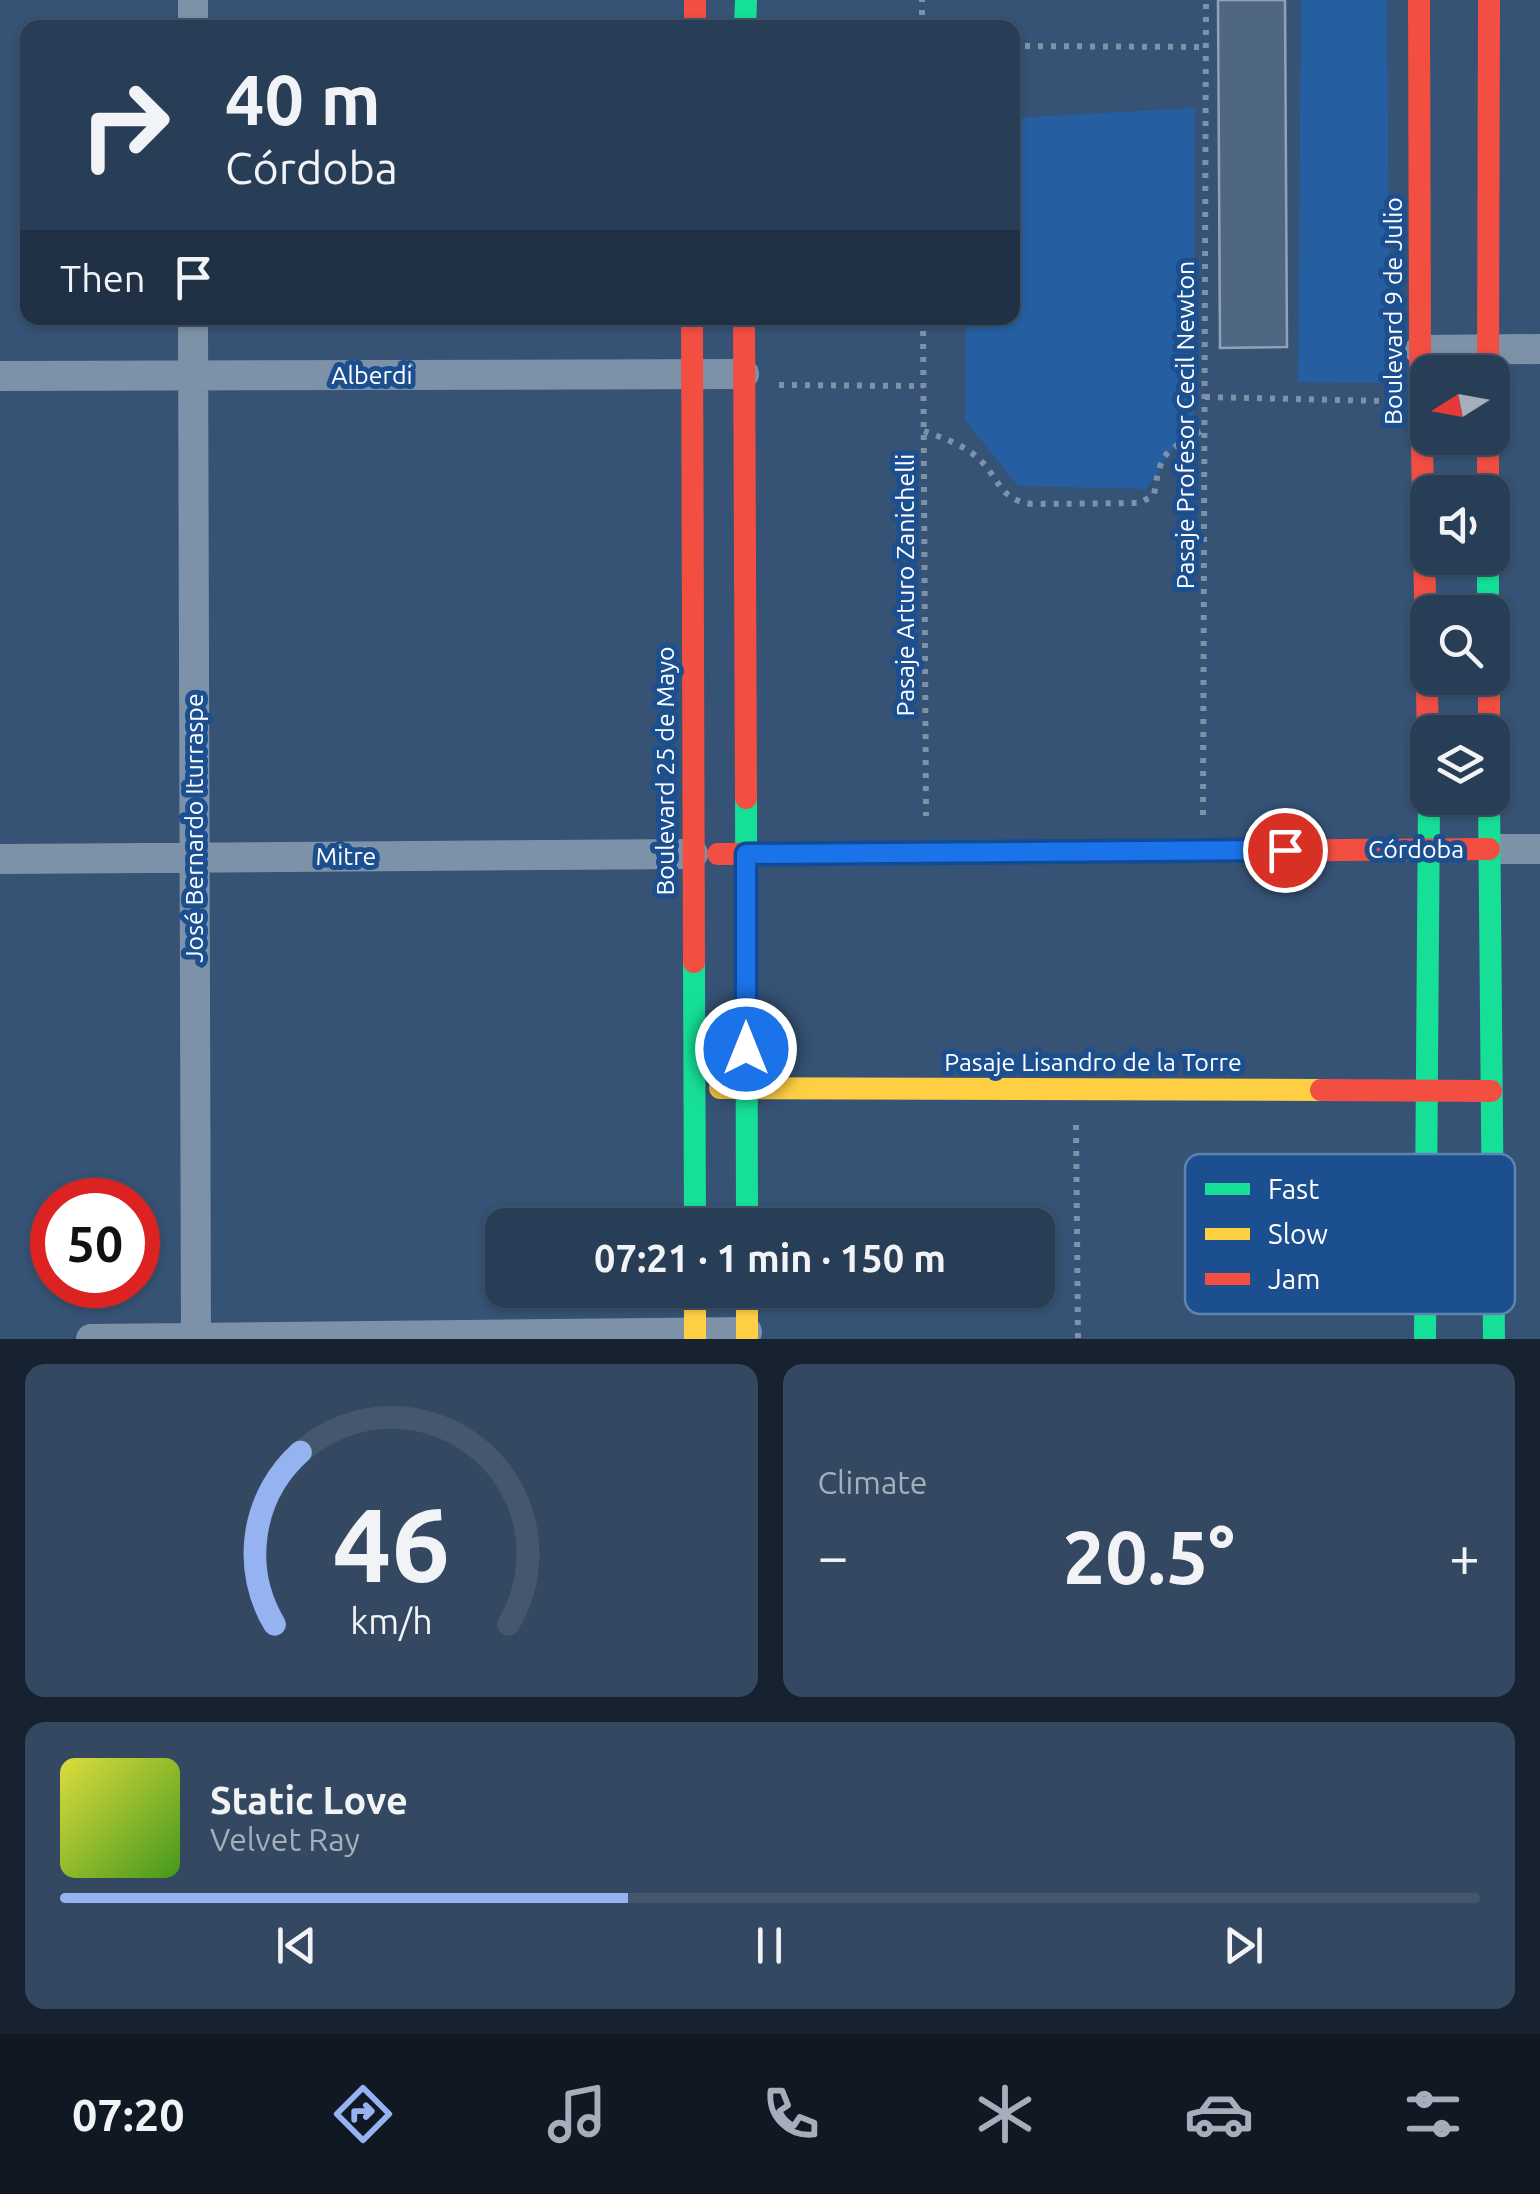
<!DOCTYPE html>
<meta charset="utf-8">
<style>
:root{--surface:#283e57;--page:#344961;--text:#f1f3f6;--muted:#a5aeba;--line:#44576d;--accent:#95b2f1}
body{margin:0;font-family:Ubuntu,sans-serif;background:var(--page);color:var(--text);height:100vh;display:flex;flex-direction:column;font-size:38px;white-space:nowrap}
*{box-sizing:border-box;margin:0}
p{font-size:32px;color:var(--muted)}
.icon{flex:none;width:55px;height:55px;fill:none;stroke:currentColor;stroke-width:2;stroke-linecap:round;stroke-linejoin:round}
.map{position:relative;height:1339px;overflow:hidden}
.drawer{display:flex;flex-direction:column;gap:25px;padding:25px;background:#162230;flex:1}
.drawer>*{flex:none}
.banner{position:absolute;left:20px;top:20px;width:1000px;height:305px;border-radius:20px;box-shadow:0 2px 8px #0004,0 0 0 2px var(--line);background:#283e57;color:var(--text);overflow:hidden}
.needle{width:65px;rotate:259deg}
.tools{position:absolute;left:1410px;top:355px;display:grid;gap:20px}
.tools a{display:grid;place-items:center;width:100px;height:100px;border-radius:20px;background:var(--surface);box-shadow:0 2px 8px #0004,0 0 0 2px var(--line);font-size:50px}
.speed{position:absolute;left:30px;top:1178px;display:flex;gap:20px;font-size:50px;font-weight:700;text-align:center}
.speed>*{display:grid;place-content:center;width:130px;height:130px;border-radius:50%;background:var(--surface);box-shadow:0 2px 8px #0004,0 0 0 2px var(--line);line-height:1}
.speed .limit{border:15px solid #d22;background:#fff;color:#111}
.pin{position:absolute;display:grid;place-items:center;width:85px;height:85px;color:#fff;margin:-42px;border:5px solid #fff;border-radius:50%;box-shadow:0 2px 10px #0007}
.me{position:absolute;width:110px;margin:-55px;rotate:0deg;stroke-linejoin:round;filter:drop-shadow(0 0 8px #0008)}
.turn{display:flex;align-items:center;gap:35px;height:210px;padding:0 40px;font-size:45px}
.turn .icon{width:130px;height:130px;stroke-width:2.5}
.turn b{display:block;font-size:70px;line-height:85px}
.then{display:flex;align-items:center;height:95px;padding:0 40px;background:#0003;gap:20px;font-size:38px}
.big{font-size:75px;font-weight:700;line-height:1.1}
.drawer .tile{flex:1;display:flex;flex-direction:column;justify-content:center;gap:15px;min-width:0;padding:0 35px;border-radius:20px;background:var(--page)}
.drawer .dial{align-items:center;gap:0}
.dial svg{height:260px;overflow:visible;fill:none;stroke:var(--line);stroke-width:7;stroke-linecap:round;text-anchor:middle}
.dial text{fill:var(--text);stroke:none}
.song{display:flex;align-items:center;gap:30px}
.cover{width:120px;height:120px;border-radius:15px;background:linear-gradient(135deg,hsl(60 70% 55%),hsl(100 70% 35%))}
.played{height:10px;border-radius:5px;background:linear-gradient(90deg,var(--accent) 40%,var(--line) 40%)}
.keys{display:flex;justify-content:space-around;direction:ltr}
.heat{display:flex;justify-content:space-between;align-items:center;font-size:55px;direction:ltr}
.drawer .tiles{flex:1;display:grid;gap:25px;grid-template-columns:1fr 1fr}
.tile:last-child{grid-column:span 2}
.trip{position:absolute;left:485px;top:1208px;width:570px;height:100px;border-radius:20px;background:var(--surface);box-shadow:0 2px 8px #0004,0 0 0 2px var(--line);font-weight:700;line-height:100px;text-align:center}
.tab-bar{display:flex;height:160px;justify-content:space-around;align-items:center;background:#101923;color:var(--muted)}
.tab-bar .icon{width:70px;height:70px}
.tab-bar .on{color:var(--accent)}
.tab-bar b{font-size:45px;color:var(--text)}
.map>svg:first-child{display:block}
</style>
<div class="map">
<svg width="1540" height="1339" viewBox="0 0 1540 1339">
<rect width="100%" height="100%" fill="#365274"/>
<path fill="#265fa1" d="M1301,0H1387L1390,383L1298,382Z
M1195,108L1194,419L1146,489L1018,486L965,420L966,318H1012L1013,118Z"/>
<path fill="#506783" stroke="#92a2b6" stroke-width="2.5" d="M1218,0H1285L1287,347L1220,348Z"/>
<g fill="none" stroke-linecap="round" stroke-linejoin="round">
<path stroke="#7d92a8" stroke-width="6" stroke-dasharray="5 8" stroke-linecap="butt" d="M922,28V0
M1012,46L1206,47
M923,318L926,816
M779,385L923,386
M1205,397L1385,401
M924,431C943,438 965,445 980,460C1000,479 999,500 1032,504L1140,503L1154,495C1161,448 1166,452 1205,429
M1203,815L1206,0
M1076,1125L1078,1339"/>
<path stroke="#7d92a8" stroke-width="30" d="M193,28V0
M193,318L196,1339
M1420,350L1540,349
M0,376L744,374
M1489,849H1540
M0,859L693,854
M91,1339L747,1332"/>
<path stroke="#16e098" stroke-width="22" d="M745,28L746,0
M1488,558V612
M746,798L747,1225
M1489,798L1494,1339
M694,962L695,1225
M1425,1339L1429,798"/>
<path stroke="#ffcf43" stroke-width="22" d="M720,1088L1321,1090
M695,1290V1339
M747,1290V1339"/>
<path stroke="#f24e42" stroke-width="22" d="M695,0V28
M1419,0L1420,350L1428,742
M692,318L694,962
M744,318L746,798
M1488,372L1489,0
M1488,438V492
M1489,678V732
M718,854L1489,849
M1321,1090L1491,1091"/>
</g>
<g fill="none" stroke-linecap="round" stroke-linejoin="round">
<defs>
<path id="route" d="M746,1049V854L1285,850"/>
</defs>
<use href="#route" stroke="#114b97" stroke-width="25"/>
<use href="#route" stroke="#1a73e8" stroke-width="18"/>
</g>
<g text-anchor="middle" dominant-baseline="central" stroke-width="10" stroke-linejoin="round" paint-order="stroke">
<g font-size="25" fill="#fff" stroke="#1b4f8f">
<text transform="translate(1393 311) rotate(-90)">Boulevard 9 de Julio</text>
<text x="372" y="375">Alberdi</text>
<text transform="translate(1185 425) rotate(-90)">Pasaje Profesor Cecil Newton</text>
<text transform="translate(905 585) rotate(-90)">Pasaje Arturo Zanichelli</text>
<text transform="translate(665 771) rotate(-90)">Boulevard 25 de Mayo</text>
<text transform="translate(194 828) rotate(-90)">José Bernardo Iturraspe</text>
<text x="1416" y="849">Córdoba</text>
<text x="346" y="856">Mitre</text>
<text x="1093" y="1062">Pasaje Lisandro de la Torre</text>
</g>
</g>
<rect x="1185" y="1154" width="330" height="160" rx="15" fill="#1b4f8f" stroke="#5f84b1" stroke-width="2.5"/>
<rect x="1205" y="1183" width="45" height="12" fill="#16e098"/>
<rect x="1205" y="1228" width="45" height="12" fill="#ffcf43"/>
<rect x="1205" y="1273" width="45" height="12" fill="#f24e42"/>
<g font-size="28" fill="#fff">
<text x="1268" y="1199">Fast</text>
<text x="1268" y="1244">Slow</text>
<text x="1268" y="1289">Jam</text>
</g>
</svg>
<div class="tools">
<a><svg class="needle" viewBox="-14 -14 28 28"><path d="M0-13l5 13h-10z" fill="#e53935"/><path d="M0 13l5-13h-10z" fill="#a5aeba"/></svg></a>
<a><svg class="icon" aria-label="sound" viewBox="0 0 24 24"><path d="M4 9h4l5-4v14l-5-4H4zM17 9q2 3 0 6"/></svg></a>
<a><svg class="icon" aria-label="search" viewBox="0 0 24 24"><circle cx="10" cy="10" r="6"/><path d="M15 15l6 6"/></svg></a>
<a><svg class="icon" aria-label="layers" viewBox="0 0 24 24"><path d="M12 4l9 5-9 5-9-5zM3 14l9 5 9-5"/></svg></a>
</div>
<div class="speed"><div class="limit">50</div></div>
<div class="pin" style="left:1285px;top:850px;background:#d93025"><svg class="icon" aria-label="arrive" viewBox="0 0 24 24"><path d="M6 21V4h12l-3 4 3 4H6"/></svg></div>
<svg class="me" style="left:746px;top:1049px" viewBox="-20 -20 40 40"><circle r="17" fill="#1a73e8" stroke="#fff" stroke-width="3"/><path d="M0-11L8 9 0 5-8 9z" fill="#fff"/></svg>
<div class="trip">07:21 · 1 min · 150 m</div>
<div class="banner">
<div class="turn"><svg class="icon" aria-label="right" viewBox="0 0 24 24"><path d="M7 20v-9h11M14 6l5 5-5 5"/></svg><div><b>40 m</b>Córdoba</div></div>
<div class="then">Then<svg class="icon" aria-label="arrive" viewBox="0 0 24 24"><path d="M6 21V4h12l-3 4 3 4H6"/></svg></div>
</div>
</div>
<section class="drawer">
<div class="tiles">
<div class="tile dial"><svg viewBox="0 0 100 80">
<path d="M14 69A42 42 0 1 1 86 69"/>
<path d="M14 69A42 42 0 0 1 22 16" stroke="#95b2f1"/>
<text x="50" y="56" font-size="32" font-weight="700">46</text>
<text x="50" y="72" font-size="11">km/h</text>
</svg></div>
<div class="tile"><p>Climate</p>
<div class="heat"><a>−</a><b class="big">20.5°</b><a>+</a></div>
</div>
<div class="tile">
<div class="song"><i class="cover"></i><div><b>Static Love</b><p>Velvet Ray</p></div></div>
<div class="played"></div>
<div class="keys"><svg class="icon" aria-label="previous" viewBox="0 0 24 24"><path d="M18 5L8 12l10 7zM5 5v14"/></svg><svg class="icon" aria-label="pause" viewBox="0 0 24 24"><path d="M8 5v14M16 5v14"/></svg><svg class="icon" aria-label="next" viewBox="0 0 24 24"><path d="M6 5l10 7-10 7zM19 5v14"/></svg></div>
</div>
</div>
</section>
<nav class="tab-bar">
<b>07:20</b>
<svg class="icon on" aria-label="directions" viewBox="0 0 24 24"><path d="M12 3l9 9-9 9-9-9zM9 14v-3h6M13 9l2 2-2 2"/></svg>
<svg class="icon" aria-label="music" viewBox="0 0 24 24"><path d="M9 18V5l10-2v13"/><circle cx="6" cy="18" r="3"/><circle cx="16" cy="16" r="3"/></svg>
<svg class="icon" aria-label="phone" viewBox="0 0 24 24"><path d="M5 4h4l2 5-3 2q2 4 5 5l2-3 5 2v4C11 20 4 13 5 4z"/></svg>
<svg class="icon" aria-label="climate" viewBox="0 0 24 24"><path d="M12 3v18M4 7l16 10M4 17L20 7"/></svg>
<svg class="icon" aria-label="car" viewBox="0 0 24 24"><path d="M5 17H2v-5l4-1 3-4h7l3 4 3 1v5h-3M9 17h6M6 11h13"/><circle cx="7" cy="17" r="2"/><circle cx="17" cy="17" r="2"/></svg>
<svg class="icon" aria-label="filters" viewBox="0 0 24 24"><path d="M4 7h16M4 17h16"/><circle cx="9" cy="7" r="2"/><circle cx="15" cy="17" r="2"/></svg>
</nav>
